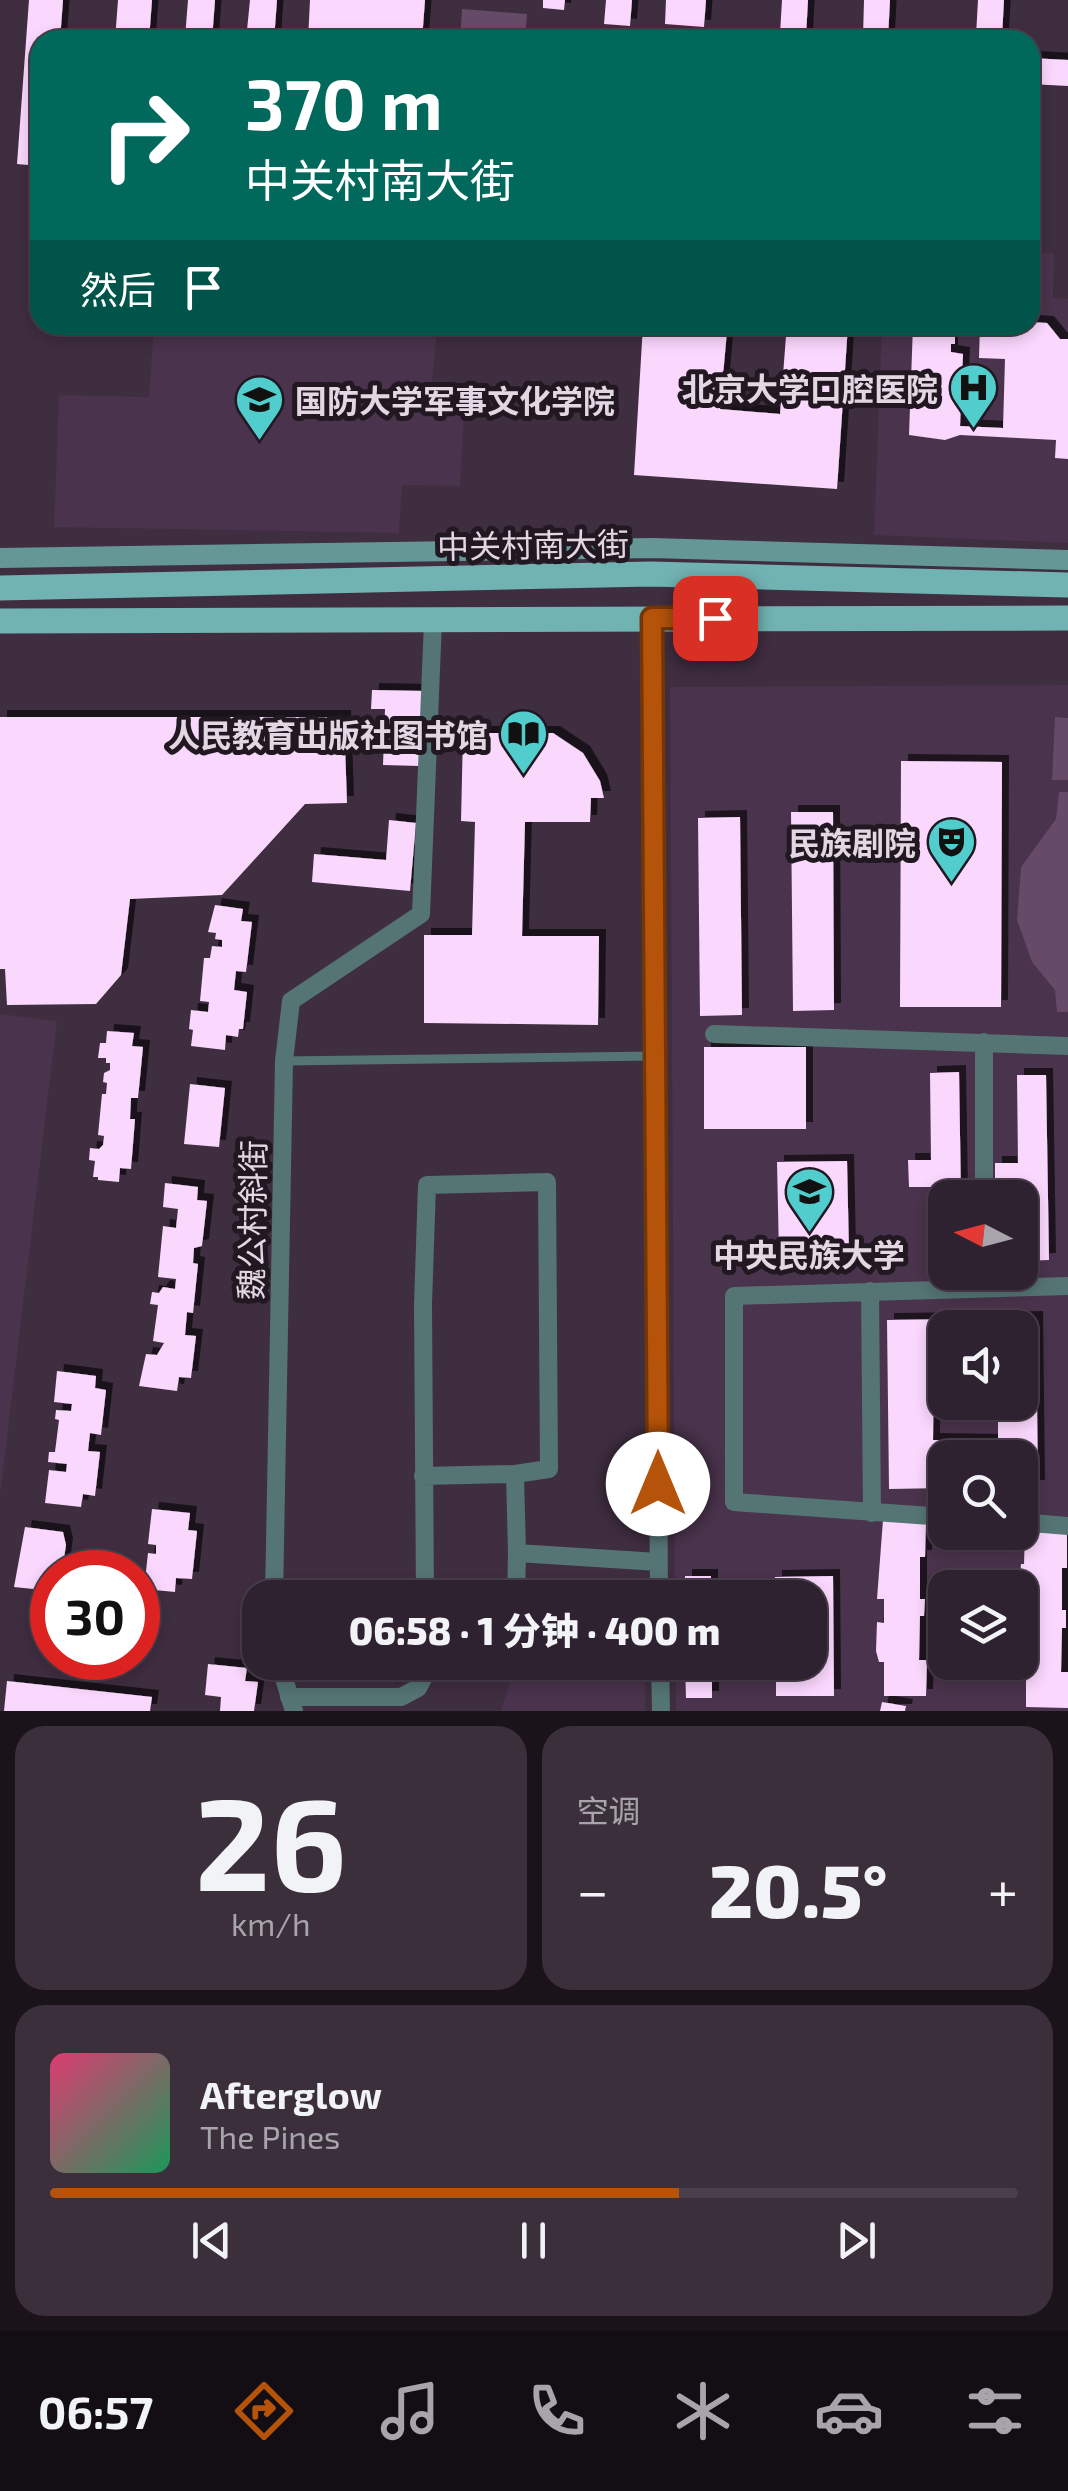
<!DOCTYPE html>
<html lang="zh">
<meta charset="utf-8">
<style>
:root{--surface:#2f2230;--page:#3b2f3c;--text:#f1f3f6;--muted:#a7a4ab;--line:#4a3f4c;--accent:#b45309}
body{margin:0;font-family:"Exo 2","Noto Sans SC",sans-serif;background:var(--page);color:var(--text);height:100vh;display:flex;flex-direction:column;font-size:38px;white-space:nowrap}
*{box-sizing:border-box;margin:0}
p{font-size:32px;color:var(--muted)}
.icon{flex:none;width:55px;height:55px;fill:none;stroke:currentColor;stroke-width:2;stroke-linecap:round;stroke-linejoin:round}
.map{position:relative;height:1711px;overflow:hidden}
.drawer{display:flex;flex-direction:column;gap:15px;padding:15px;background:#1a131a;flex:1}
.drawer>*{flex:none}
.hud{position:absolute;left:30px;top:30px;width:1010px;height:305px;border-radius:30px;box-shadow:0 5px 15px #0003,0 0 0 2px var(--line);background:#00695c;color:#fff;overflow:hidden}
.needle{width:65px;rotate:276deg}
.buttons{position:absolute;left:928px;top:1180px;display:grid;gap:20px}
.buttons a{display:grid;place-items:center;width:110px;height:110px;border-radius:20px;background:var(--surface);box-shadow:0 5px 15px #0003,0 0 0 2px var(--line);font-size:50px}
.speed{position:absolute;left:30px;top:1550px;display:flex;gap:20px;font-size:50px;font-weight:700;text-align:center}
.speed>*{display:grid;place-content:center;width:130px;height:130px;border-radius:50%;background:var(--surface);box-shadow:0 5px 15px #0003,0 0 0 2px var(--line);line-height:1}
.speed .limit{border:15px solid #d22;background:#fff;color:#111}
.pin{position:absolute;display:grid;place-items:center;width:85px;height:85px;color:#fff;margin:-42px;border-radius:20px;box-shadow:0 5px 15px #0006}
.me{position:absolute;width:110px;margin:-55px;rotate:0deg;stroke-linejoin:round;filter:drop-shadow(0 0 8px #0008)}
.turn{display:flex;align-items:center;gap:35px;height:210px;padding:0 50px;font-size:45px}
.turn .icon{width:130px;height:130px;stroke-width:2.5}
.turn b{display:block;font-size:70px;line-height:85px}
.then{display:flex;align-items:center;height:95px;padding:0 50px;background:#0003;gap:20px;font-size:38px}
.big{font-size:75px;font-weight:800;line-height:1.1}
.drawer .tile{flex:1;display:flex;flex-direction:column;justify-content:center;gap:15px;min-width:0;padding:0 35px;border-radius:30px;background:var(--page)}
.drawer .dial{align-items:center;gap:0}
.dial b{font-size:130px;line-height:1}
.song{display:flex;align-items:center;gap:30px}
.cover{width:120px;height:120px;border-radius:15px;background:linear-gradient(135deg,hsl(340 70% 55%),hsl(150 70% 35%))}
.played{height:10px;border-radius:5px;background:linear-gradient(90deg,var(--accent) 65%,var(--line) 65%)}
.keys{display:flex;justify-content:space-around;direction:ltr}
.heat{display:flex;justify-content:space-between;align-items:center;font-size:55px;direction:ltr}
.drawer .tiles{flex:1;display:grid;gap:15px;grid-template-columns:1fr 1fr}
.tile:last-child{grid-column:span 2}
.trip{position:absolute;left:242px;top:1580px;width:585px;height:100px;border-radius:30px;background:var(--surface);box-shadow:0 5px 15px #0003,0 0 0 2px var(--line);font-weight:800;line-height:100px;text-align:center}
.dock{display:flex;height:160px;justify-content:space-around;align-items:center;background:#130e13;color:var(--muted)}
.dock .icon{width:70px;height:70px}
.dock .current{color:var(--accent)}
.dock b{font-size:45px;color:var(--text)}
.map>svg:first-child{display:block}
</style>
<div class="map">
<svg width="1068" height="1711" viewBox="0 0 1068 1711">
<defs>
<filter id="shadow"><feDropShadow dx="7" dy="-7" stdDeviation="0" flood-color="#0009"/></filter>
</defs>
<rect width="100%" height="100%" fill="#3f2d40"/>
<path fill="#4a334c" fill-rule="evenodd" d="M1030,252L1054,253L1053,298L1068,299V543L874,535L882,325H1030Z
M154,325H437L431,396L465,398L460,486L402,485L399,533L54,527L59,395L149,397Z
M1068,685V1711H676V1663L810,1662V1598L675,1597L670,687ZM945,1198H1020V1272H945ZM945,1328H1020V1402H945ZM945,1458H1020V1532H945ZM945,1588H1020V1662H945Z
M0,1014L57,1021L0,1496Z
M645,1677V1711H501L511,1678Z"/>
<path fill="#654b67" d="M462,9L527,14L525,40H460Z
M1055,717L1068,718V780H1052Z
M1059,792H1068V1012H1057L1055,990L1032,962L1017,920L1021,867L1056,819Z"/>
<path fill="#fad7fd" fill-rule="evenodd" filter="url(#shadow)" d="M29,0H63L60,40H40V166L17,164Z
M118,0H152L149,40H115Z
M188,0H215L212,40L185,38Z
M250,0H277L274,40H246Z
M310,0H425L422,40H308Z
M543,0H565L564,10L543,8Z
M606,0H632L630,26L604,24Z
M666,0H706L704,27L665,24Z
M782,0H808L806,36L780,34Z
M864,0H890L888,38L863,37Z
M978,0H1004L1002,37L976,36Z
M1030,58L1068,60V86L1030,84Z
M1030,322L1047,323L1060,339H1068V459L1055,458L1056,440L960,435L945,440L909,435L913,325H955V344H951V352L963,354L960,426L1003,428L1005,359L979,358L980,325H1030Z
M643,325H848L837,489L634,475ZM727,331L786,336L780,414L720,409Z
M372,690L423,691L420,766L383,765L385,709H371Z
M0,717H344L347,803L305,804L222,895L130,899L121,975L96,1004L7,1005L5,969H0Z
M463,733H553L583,753L600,781L604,798H591L590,822H525L522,936H599L598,1025L424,1023V935H472L475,822L461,821Z
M901,761L1002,762L1001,1007H900Z
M791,812H833L834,1010L793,1011Z
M740,817L742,1015L700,1016L698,818Z
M389,820L416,823L410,891L312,882L314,854L386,860Z
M215,905L243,909L241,921L252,922L246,972L236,971L234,990L247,992L243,1029H239L238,1037L226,1035L225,1050L191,1046L193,1030L189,1029L191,1010L208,1012L209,1002L200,1001L204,958H210L212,946L222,947V940L215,939L216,933L208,932Z
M107,1031L134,1033L132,1046L143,1047L138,1098H131L130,1119H135L131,1169L120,1168L119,1182L98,1180V1177H93L95,1161L89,1160L90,1148L99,1149L103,1145L104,1136L98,1135L102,1094H106L107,1083L103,1082L104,1073L110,1070V1063H106V1058H98L100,1043H106Z
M704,1047H806V1129H704Z
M959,1072L961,1198H945V1258H932L931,1187H909L908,1160H931L930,1073Z
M1017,1075H1046L1049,1260L1020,1261L1018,1189L995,1190V1163H1018Z
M190,1084L225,1088L219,1147L184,1144Z
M847,1161L849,1253L779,1254L777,1162Z
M165,1183L198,1187L197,1200L207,1201L202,1246L194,1248L193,1263L198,1264L193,1313L187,1312L185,1335L196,1336L191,1378L179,1377L177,1391L139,1386L146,1354L157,1355L164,1343L153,1341L158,1305L150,1304L152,1292L159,1293L163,1287L175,1289L176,1279L158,1277L163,1226L176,1228L178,1209L163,1207Z
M1036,1318L1038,1487H1020V1458H945V1488L889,1489L887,1320ZM945,1328H1020V1402H998V1441L933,1440L934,1363H945Z
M57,1371L96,1376L95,1388L106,1390L101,1435L90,1433L88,1451L100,1452L95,1496L83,1494L81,1507L45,1503L49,1470L66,1472L67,1464L48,1462L49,1452H55L59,1420L55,1419L56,1410L71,1411L72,1404L54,1402Z
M152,1509L190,1513L188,1530L197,1531L192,1579L176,1578L175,1592L144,1589L148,1553L156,1554V1545L148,1544Z
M883,1520L926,1521L925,1557H920V1599H925L924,1616H920L919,1660H927L926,1696H884V1662H879L876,1651L877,1622L884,1623V1599H877Z
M25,1527L63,1532L66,1545L62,1572H52V1591L14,1587Z
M1025,1532L1067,1533V1568H1062V1610H1066V1628H1062L1061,1672H1068V1708L1026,1707V1673H1021L1018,1662L1020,1634H1026V1611L1020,1610L1019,1588L1021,1564H1024Z
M685,1576H711V1598H685Z
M833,1576L834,1696H776V1662H810V1598H775V1577Z
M74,1658H108L107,1664L74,1660Z
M685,1662H712V1698H686Z
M208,1664L247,1668L245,1681L258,1682L254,1711H220L221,1697L205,1695Z
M7,1681L152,1697L150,1711H4Z
M882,1702L906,1706L905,1711H880Z"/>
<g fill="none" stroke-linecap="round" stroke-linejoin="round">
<path stroke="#557474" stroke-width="9" d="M284,1061L654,1056"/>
<path stroke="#557474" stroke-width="18" d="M653,618L659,1598
M714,1034L1068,1046
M984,1198V1042
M870,1291L872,1513
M423,1476L515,1474
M945,1517L734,1502V1296L1068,1286
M1020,1522L1068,1526
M274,1598L284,1061L291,1001L421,914L433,621
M425,1598L423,1305L427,1185L547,1182L549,1469L515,1474L517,1553L658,1562
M516,1598L517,1553
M279,1662L294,1711
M660,1662L661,1711
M427,1671L661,1672
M289,1697H401L418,1688L427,1671V1663"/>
<path stroke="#659797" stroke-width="20" d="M0,558L652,548L1068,560"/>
<path stroke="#71b2b2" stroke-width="25" d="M0,588L651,574L1068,585
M0,621L1068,618"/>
</g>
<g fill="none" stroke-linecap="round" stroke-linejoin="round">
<defs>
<path id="route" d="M658,1484L652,618H715"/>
</defs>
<use href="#route" stroke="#753606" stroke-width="25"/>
<use href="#route" stroke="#b45309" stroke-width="18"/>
</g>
<defs>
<symbol id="hospital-pin" viewBox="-11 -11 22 30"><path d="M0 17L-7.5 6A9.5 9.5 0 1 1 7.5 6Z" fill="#52cdce" stroke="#211821"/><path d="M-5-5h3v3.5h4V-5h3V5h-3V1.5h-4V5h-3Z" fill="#111"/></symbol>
<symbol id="university-pin" viewBox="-11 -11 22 30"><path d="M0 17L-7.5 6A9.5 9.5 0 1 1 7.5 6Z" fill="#52cdce" stroke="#211821"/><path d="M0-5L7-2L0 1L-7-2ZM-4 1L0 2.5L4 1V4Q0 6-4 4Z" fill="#111"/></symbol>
<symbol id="library-pin" viewBox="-11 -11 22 30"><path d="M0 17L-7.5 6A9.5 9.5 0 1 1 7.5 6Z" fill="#52cdce" stroke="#211821"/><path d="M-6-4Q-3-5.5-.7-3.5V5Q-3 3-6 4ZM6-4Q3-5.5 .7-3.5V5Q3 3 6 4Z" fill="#111"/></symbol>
<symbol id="theatre-pin" viewBox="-11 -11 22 30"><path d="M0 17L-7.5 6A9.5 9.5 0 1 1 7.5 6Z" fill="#52cdce" stroke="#211821"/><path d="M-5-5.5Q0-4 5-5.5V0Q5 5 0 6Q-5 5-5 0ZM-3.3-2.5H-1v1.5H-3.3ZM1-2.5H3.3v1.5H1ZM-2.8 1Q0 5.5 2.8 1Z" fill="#111"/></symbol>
</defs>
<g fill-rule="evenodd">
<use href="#hospital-pin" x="946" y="360" width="55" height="75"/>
<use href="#university-pin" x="232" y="372" width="55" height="75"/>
<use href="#library-pin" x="496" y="706" width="55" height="75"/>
<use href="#theatre-pin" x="924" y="814" width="55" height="75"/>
<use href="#university-pin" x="782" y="1164" width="55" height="75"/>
</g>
<g text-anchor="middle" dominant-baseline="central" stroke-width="10" stroke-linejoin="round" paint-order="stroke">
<g font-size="32" font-weight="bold" fill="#e3d7e4" stroke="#211821" text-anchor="end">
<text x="938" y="388">北京大学口腔医院</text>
<text x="295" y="400" text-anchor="start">国防大学军事文化学院</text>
<text x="488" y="734">人民教育出版社图书馆</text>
<text x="916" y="842">民族剧院</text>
<text x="809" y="1254" text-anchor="middle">中央民族大学</text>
</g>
<g font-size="32" fill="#e3d7e4" stroke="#211821">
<text transform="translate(533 544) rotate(-1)">中关村南大街</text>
<text transform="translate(251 1220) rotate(-89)">魏公村斜街</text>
</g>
</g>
</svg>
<div class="buttons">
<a><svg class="needle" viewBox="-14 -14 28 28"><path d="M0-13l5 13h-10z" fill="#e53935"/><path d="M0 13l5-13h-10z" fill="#a7a4ab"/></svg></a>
<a><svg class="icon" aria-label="sound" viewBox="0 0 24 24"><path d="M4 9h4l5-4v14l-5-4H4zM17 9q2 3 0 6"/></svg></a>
<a><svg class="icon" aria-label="search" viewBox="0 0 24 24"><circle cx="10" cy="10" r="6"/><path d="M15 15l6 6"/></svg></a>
<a><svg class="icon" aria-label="layers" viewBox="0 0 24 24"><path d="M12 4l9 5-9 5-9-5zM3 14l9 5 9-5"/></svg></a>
</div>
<div class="speed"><div class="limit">30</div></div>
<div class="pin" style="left:715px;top:618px;background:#d93025"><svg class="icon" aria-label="arrive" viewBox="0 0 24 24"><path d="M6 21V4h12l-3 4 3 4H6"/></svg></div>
<svg class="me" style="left:658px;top:1484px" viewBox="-20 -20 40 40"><circle r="19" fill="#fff"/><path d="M0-13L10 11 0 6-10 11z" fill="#b45309"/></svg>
<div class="trip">06:58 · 1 分钟 · 400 m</div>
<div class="hud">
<div class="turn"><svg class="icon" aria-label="right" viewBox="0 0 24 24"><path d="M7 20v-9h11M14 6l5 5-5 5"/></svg><div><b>370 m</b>中关村南大街</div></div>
<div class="then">然后<svg class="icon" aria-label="arrive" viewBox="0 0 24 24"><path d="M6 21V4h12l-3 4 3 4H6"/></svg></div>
</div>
</div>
<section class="drawer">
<div class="tiles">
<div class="tile dial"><b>26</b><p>km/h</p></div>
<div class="tile"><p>空调</p>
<div class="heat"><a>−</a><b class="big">20.5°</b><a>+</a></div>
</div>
<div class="tile">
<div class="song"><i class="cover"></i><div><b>Afterglow</b><p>The Pines</p></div></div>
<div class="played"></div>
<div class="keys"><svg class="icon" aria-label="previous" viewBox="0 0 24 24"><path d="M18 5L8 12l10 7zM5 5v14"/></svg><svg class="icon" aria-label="pause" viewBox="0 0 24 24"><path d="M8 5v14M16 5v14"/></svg><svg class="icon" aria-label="next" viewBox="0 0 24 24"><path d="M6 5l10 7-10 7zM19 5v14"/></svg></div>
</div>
</div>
</section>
<nav class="dock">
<b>06:57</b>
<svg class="icon current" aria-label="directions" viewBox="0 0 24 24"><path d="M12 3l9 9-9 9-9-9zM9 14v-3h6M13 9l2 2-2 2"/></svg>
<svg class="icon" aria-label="music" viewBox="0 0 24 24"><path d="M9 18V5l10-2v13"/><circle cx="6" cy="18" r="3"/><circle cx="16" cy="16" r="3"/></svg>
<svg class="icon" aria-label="phone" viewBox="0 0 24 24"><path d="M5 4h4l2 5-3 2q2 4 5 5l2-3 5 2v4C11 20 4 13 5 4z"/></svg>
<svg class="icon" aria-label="climate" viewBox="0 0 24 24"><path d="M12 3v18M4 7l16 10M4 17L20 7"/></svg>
<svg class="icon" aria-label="car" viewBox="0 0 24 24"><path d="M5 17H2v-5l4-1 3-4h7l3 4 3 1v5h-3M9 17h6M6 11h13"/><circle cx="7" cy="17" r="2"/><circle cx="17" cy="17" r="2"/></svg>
<svg class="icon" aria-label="filters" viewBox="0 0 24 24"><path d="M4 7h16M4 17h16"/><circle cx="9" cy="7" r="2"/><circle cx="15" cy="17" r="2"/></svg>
</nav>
